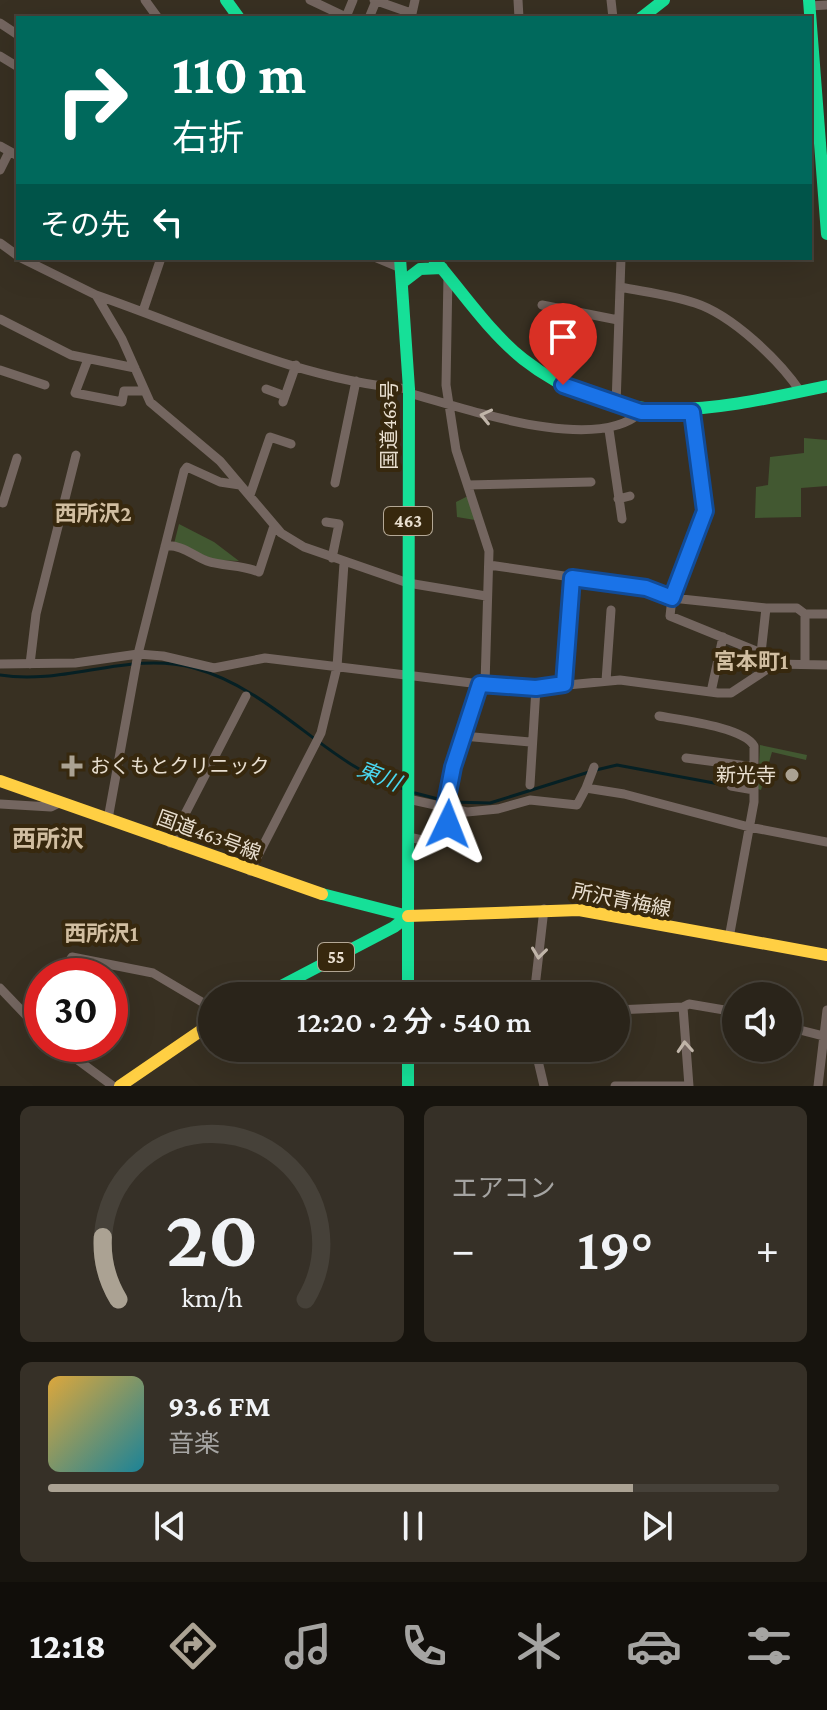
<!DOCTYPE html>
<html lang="ja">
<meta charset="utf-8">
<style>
:root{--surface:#2a241a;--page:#363027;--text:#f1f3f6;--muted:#a5a4a2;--line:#464139;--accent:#aba293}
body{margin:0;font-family:"Crimson Pro","Noto Sans JP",serif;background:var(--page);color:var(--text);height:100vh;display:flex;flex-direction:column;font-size:30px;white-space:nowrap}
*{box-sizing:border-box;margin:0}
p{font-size:26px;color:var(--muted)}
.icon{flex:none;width:44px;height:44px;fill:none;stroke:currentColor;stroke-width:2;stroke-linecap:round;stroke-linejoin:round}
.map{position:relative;height:1086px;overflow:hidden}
.details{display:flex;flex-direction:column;gap:20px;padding:20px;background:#17140e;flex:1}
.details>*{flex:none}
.top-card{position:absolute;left:16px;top:16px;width:796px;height:244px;border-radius:0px;box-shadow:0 8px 32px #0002,0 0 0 2px var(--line);background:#00695c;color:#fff;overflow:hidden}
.fabs{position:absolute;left:722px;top:982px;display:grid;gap:16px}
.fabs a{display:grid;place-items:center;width:80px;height:80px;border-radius:50%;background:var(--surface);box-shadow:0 8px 32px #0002,0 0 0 2px var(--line);font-size:40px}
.speed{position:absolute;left:24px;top:958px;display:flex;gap:16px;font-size:40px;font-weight:700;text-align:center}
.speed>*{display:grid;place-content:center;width:104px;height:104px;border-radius:50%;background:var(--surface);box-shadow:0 8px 32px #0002,0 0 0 2px var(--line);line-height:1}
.speed .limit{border:12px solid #d22;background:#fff;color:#111}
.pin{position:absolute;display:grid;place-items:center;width:68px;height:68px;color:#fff;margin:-82px -34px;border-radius:50% 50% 50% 0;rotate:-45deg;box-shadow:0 0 8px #0007}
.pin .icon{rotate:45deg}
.me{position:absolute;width:88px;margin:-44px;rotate:2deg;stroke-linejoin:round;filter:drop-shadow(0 0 6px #0008)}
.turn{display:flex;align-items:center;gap:28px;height:168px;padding:0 24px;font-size:36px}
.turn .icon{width:104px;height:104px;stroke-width:2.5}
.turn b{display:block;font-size:56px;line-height:68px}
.then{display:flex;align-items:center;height:76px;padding:0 24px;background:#0003;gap:16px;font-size:30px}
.big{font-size:60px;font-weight:600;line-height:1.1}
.details .card{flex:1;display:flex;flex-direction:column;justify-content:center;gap:12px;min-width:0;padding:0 28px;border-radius:12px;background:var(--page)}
.details .dial{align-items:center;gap:0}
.dial svg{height:208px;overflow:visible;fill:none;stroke:var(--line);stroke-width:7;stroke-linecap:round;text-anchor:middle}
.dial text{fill:var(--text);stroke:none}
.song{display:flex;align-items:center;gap:24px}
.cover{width:96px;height:96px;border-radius:12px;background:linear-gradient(135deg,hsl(40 70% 55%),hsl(190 70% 35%))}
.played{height:8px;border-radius:4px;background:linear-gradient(90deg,var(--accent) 80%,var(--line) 80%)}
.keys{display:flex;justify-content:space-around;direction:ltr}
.heat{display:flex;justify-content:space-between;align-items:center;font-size:44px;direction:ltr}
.details .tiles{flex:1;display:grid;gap:20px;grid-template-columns:1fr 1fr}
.card:last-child{grid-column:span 2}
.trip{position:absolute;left:198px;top:982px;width:432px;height:80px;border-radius:40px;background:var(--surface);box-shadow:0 8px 32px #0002,0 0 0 2px var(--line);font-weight:600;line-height:80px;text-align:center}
.menu{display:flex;height:128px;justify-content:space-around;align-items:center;background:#110e0a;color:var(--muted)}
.menu .icon{width:56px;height:56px}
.menu .on{color:var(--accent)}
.menu b{font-size:36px;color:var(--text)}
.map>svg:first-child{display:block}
</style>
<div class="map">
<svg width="827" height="1086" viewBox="0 0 827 1086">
<rect width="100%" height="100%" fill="#383022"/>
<path fill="#425831" d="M804,438L827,440V486L801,488V517L755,518L756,487L768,485L770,457L804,453Z
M466,497L470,498L475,520L457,517L456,502Z
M179,524L214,542L239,561L216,560L174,544Z
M760,745L807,755L806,760L772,752L761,790L758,789Z"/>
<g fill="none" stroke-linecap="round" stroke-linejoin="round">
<path stroke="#062024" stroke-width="3" d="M0,675C65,686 130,650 194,668C275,690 328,767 404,789
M596,770L617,765L730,786
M415,793L442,800
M450,802L490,803L589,772"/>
<path stroke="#746660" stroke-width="9" d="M145,0L158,18
M310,0L346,17L353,0
M374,0L411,13
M518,0L519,18
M611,0L613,18
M809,6L827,5
M369,18L376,1
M411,18L415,0
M0,23L18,35
M0,56L18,67
M0,146L18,156
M0,170L9,152
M0,243L18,256
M21,258L96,295L122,339L150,402L220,461L281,533L304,547L408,583L486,596
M377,258L401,268
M448,275L446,385L456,450L489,551L485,684
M620,287C645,292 671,295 695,303C732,315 779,360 800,391
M96,295C197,330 302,381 409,389
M542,305L618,320
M143,311L161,258
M0,319L71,355L135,368
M88,359L75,393L122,402L124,391H145
M0,370L45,385
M266,389L285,396
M409,393C464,408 596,455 641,412
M283,402L296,365
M616,405L621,258
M692,412L705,511L672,598L670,616L761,653L775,664
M609,430L622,519
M335,483L356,381
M468,485L591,482
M250,495L270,437L291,444
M618,499L630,496
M0,502L3,503L17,458
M326,522L339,524L332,558
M165,546C182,544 193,556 207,561C225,567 240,564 259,572L274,526
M489,565L646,588L672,598L766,608L761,653
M766,608H797L805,614
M0,664L75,663L138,654L163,656L214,668L265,658L480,684L536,688L620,680L718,693H731L775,664L827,665
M30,664L36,614L76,455
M805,664V614H827
M606,681L611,610
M564,684L572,578
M711,692L723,637
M659,716C680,720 744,727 754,746V802L729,938
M463,736L530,742
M686,758L755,767
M530,785L536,688
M731,786L754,790
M586,788L594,767
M408,799L467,812L498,809L530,800L577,805L586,788L624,794L749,827L827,842
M0,804L51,807L59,803
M445,808L453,767L480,684
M108,819L138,654L184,471L187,467L220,482L240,485
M408,837L437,843L442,840L451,810
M170,843L246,696
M250,871L321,733L337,667L344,563
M59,976L72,957L153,973L212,1008
M0,988L42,1032
M534,996L544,909
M683,1007L689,1086
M616,1010L683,1007L689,1004L736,1012
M29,1019L42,1000
M788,1027L827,1037
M56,1044L113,1086
M535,1048L544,1086
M324,1051L325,1048
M615,1086H689
M818,1086L827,1010"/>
<path stroke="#16e098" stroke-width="12" d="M226,0L239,18
M809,0L827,234
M641,18L664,0
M433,258C462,291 488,331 523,359C618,434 718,409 827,386
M403,282L420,269L442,268
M322,894L408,916L409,389L400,258
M408,916V996
M262,996L394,927L408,916
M408,1048V1086"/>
<path stroke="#ffcf43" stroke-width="12" d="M0,781L322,894
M408,916L579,910L827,955
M120,1086L212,1023"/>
</g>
<defs><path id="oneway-chevron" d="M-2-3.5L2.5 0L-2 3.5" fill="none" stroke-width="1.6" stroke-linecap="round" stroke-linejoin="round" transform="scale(2)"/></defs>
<g stroke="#c0b5a9">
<use href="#oneway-chevron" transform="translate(486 416) rotate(-167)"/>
<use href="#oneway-chevron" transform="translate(539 953) rotate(97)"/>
<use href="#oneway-chevron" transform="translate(685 1047) rotate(-94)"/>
</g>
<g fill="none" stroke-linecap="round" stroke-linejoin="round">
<defs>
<path id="route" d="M448,824L451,810L445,808L453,767L480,684L536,688L564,684L572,578L646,588L672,598L705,511L692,412H641L563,385"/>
</defs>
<use href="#route" stroke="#114b97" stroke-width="20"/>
<use href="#route" stroke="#1a73e8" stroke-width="14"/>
</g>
<g fill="#aba293" stroke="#37280e" stroke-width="3">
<path d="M68 754h8v8h8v8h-8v8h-8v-8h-8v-8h8z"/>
<circle cx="792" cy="775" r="8"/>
</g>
<g text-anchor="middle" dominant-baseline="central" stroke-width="8" stroke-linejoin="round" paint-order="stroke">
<g fill="#37280e" stroke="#b4a896" stroke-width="2">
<rect x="384" y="507" width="48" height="28" rx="6"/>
<rect x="318" y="943" width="36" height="28" rx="6"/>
</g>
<g font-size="18" font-weight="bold" fill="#e9dfd0">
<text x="408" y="521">463</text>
<text x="336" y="957">55</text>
</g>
<g font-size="20" fill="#e9dfd0" stroke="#37280e">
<text transform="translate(389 425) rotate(-90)">国道463号</text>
<text transform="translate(209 835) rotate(20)">国道463号線</text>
<text transform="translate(622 900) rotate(11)">所沢青梅線</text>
</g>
<g font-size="20" fill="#e9dfd0" stroke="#37280e" text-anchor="start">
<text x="90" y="766">おくもとクリニック</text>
<text x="776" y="775" text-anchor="end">新光寺</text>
</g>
<g font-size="22" font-weight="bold" fill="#d1bea1" stroke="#37280e">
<text x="93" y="513">西所沢2</text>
<text x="751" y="661">宮本町1</text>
<text x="101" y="933">西所沢1</text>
</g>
<g font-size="22" font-style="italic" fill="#4ad7f0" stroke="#37280e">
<text transform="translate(379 776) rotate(22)">東川</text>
</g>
<g font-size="24" font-weight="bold" fill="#d1bea1" stroke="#37280e">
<text x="48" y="838">西所沢</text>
</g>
</g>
</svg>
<div class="fabs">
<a><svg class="icon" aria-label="sound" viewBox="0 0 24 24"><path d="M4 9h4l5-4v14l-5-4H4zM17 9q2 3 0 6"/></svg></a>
</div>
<div class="speed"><div class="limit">30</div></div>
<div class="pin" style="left:563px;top:385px;background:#d93025"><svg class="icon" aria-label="arrive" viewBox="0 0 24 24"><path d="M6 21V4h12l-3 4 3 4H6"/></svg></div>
<svg class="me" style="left:448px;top:824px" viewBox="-20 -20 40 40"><path d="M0-17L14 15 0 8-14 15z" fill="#1a73e8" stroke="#fff" stroke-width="4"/></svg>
<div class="trip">12:20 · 2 分 · 540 m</div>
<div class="top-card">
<div class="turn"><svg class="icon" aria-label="right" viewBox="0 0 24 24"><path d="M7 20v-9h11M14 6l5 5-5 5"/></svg><div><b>110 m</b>右折</div></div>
<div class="then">その先<svg class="icon" aria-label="left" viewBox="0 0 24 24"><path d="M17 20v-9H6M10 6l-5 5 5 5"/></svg></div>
</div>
</div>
<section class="details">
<div class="tiles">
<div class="card dial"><svg viewBox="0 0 100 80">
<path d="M14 69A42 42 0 1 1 86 69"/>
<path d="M14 69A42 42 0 0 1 8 45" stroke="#aba293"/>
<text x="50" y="56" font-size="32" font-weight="700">20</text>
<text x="50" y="72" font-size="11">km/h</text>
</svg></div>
<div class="card"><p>エアコン</p>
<div class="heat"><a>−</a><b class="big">19°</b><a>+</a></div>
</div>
<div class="card">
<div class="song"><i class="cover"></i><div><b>93.6 FM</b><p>音楽</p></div></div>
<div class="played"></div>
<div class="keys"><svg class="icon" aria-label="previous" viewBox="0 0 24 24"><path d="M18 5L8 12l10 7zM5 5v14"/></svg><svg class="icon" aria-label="pause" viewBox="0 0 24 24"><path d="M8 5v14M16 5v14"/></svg><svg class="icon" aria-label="next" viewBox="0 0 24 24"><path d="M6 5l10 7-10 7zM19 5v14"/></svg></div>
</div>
</div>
</section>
<nav class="menu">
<b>12:18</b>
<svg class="icon on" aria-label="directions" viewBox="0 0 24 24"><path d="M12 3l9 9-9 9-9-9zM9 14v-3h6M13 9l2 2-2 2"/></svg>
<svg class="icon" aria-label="music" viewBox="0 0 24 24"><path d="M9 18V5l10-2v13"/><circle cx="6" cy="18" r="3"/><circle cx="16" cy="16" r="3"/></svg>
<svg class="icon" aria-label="phone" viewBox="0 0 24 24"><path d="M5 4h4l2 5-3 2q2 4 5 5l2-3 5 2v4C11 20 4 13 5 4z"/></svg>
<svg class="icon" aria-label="climate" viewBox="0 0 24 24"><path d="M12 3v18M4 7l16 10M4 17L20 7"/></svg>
<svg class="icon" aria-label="car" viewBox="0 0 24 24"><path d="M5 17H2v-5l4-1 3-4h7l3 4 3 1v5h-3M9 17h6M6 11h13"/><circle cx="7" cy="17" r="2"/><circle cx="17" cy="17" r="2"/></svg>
<svg class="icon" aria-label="filters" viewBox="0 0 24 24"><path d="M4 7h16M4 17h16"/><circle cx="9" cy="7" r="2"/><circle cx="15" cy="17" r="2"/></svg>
</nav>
